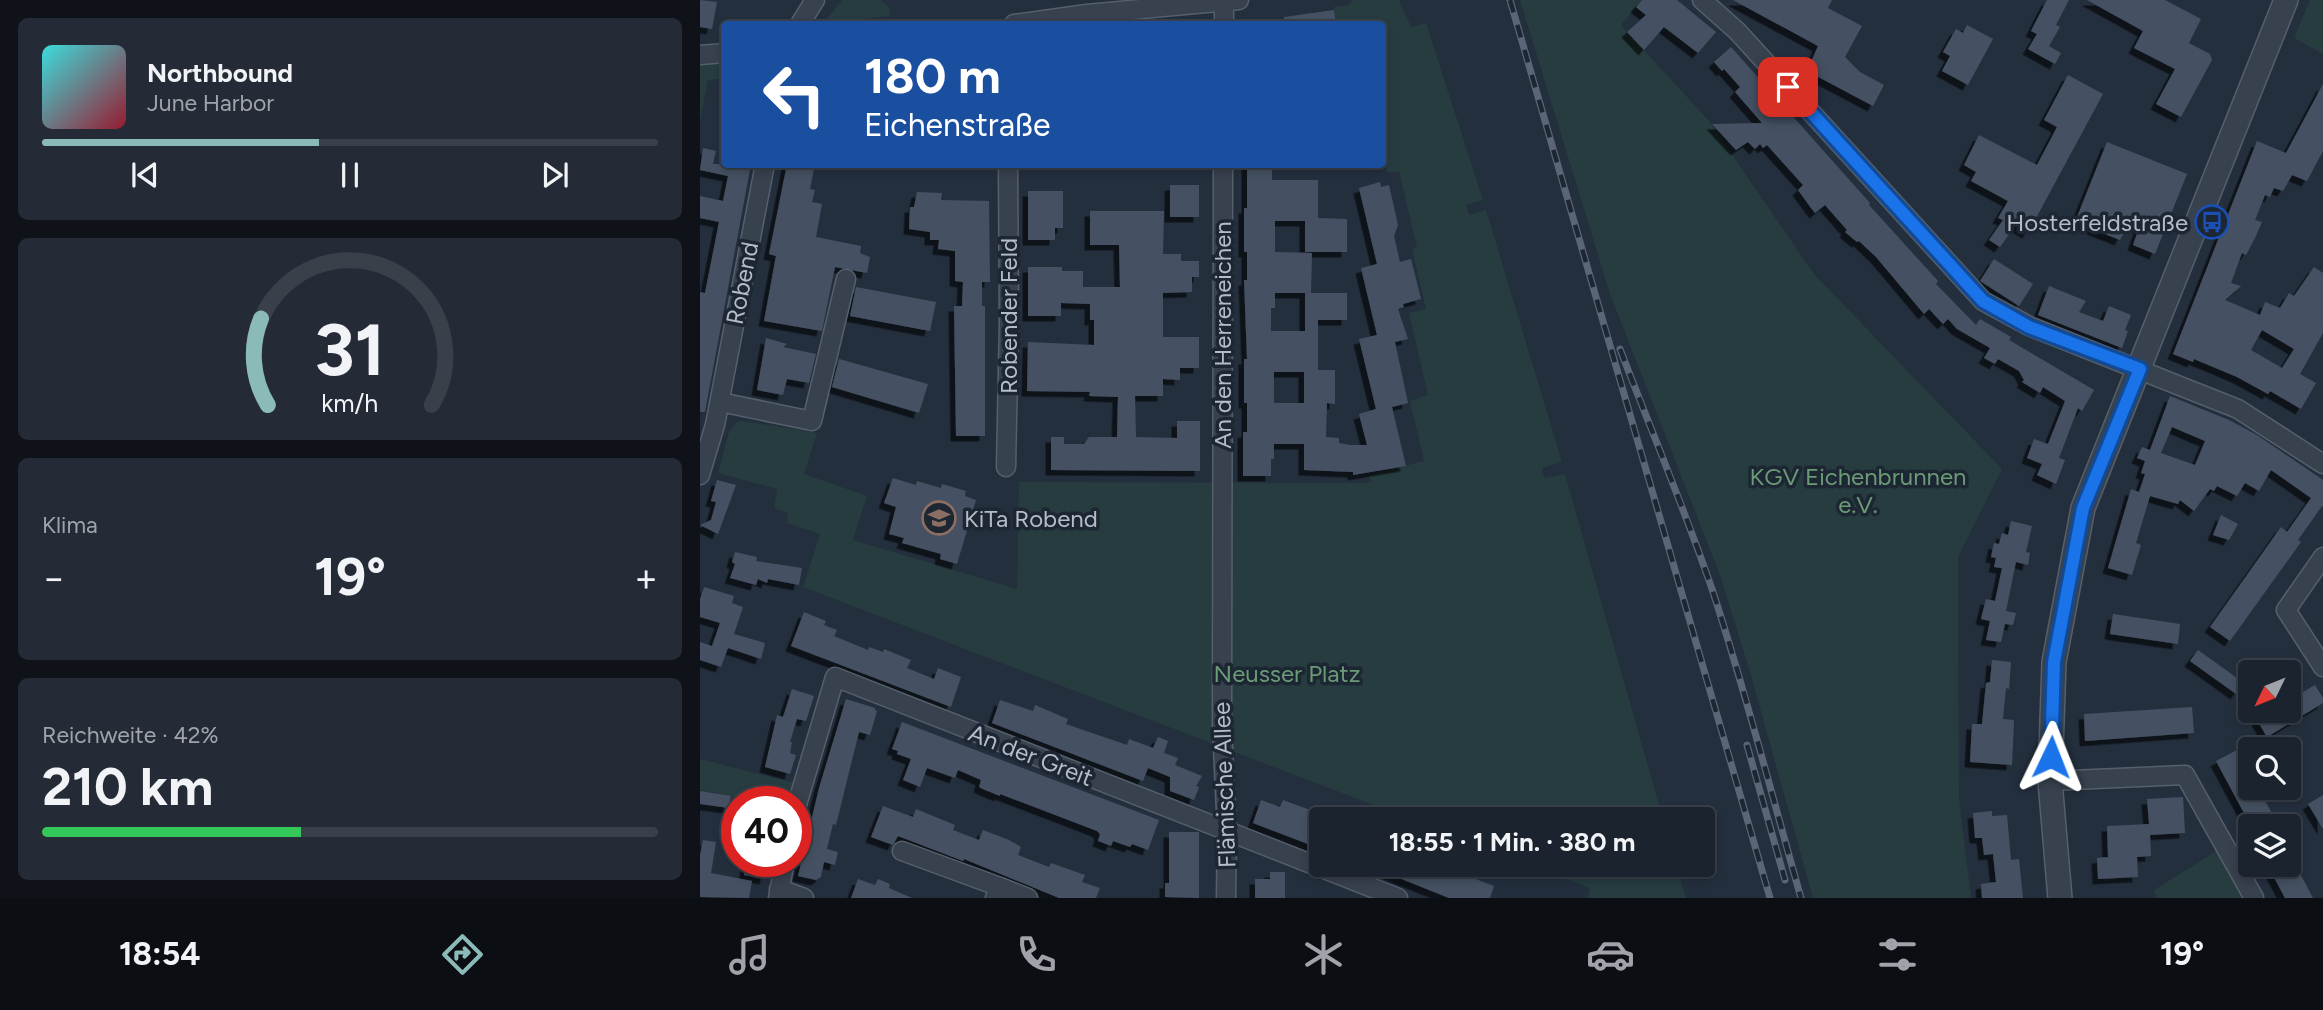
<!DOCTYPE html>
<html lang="de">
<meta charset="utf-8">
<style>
:root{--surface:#1b232e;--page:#242b36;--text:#f1f3f6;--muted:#a0a4aa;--line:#39404a;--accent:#8bbbb9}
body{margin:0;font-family:Figtree,sans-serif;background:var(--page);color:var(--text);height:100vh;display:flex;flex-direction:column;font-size:26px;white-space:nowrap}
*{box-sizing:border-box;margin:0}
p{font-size:23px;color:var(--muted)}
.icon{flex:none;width:38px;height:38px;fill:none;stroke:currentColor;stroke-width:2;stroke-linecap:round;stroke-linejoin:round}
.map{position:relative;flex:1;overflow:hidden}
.panel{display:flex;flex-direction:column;gap:18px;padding:18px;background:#0f1319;width:700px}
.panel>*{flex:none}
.guide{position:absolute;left:21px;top:21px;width:665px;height:147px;border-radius:7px;box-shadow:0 4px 10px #0003,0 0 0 2px var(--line);background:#1a4fa0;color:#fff;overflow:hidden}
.needle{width:46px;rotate:227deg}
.controls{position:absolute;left:1538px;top:660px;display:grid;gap:14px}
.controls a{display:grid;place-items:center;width:63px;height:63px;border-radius:7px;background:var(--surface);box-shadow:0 4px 10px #0003,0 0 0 2px var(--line);font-size:35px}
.speed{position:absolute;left:21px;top:786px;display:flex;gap:14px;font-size:35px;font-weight:700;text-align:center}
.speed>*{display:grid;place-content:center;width:91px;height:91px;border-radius:50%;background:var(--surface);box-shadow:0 4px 10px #0003,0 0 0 2px var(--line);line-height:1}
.speed .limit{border:10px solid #d22;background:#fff;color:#111}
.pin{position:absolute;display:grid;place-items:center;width:60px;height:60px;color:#fff;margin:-30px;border-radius:14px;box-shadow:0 4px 10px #0006}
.me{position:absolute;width:77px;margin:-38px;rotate:2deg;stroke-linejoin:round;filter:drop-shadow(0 0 5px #0008)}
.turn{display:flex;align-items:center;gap:24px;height:147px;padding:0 28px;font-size:32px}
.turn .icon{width:91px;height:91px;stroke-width:2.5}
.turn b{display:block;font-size:49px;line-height:60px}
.big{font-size:52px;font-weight:700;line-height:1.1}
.panel .card{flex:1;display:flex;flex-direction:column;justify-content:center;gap:10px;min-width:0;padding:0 24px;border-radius:10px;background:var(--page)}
.panel .dial{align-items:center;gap:0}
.dial svg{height:182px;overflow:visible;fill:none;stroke:var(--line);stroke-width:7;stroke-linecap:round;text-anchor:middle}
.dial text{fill:var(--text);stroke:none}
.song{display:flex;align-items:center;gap:21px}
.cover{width:84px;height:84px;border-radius:10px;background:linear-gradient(135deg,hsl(180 70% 55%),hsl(350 70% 35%))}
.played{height:7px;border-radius:4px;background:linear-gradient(90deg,var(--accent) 45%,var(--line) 45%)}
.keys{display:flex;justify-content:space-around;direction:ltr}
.heat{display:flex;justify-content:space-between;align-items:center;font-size:38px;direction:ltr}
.charge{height:10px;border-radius:5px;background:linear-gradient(90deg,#34c759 42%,var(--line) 0)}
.trip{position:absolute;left:609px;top:807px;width:406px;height:70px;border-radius:7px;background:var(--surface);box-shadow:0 4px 10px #0003,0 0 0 2px var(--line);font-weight:700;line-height:70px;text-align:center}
.tab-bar{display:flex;height:112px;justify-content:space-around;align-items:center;background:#0b0e12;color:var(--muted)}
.tab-bar .icon{width:49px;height:49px}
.tab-bar .current{color:var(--accent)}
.tab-bar b{font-size:32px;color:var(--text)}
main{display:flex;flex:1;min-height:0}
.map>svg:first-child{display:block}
</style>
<main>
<section class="panel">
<div class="card">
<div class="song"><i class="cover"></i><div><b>Northbound</b><p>June Harbor</p></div></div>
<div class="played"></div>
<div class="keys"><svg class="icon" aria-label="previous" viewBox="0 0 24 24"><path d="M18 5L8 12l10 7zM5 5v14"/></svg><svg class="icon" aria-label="pause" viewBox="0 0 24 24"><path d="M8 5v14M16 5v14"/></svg><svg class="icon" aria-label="next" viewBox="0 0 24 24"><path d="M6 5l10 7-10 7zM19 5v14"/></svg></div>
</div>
<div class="card dial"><svg viewBox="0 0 100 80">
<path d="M14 69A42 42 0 1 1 86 69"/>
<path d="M14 69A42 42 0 0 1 11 31" stroke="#8bbbb9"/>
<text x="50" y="56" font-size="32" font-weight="700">31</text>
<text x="50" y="72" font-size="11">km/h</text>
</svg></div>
<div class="card"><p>Klima</p>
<div class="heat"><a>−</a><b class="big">19°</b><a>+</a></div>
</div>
<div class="card"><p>Reichweite · 42%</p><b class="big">210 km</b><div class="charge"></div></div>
</section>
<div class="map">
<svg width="1623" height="898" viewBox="0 0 1623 898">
<defs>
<filter id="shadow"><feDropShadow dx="-5.5" dy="5.5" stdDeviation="0" flood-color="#0009"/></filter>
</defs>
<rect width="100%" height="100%" fill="#242f3e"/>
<path fill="#263c3f" d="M142,0H180L189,7L190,16L123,24Z
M652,0H699L711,27L726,23L783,200L766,205L769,215L786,210L862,462L842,468L844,478L865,474L963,819H710L103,587L120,534L87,523L88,513L74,508L77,489L18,473L29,432L37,422L43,421L117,433L104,474L167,496L153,540L317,589L319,482L664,483L671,481L669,475L724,461L710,401L728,395L709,313L726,309L712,249L717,247L699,171L687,173L683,155L682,24H636L634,7L649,5Z
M820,0H941L921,25L1009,121L1114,274L1302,469L1258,557L1259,798L1271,898H1113L1050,672L1020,575L910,294Z
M1610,0H1623V54L1594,38Z
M24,60V78L8,80L0,121V62Z
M0,759L95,783L90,801H52L0,790Z
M1518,850L1544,898H1457L1454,890Z
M829,865H976L986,898H888L890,888Z"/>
<path fill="#455162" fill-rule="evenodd" filter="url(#shadow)" d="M0,0L17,2L12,29L0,27Z
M942,0H977L1016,32L998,53L964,27L944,50L927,32L946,15L936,7Z
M1033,0H1132L1128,8L1162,26L1145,57L1160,72L1184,85L1173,106L1107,71L1118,46Z
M1347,0H1369L1356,25L1360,27L1349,46L1361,53L1355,64L1328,49L1337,34L1331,31Z
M1387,0H1465L1501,19L1489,43L1510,54L1512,60L1481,117L1456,104L1475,69L1434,48L1443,31Z
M634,10L636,24H584V17Z
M1267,25L1293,39L1268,85L1242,71L1250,56L1243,52L1256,29L1263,33Z
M1031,47L1170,203L1169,205L1238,281L1236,284L1276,325L1280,319L1311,337L1309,340L1394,390L1382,411L1378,408L1359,458L1365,460L1356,484L1337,475L1342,464L1327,458L1334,439L1348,444L1365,401L1343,387L1340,393L1322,382L1324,380L1319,371L1298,359L1295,364L1284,358L1290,348L1257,329L1248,319L1243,324L1229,309L1224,314L1176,257L1159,241L1157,242L1145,232L1147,230L1125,205L1115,213L1111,208L1098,190L1103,185L1067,145L1063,148L1060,144L1055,149L1048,142L1036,150L1012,124L1062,123L1035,92L1040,87L1024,69L1022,71L1014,62Z
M1368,75L1403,94L1328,233L1315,226L1300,247L1289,240L1303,220L1298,218L1308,201L1271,181L1276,172L1264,165L1279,135L1337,165L1357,127L1344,120Z
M1623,84V151L1607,181L1592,175L1583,191L1574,188L1570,197L1565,195L1555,220L1562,222L1555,238L1546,255L1542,253L1531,283L1541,286L1525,300L1560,315L1565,302L1580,308L1589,293L1594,296L1614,267L1623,273V333L1600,374L1616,383L1601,409L1570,391L1568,394L1537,377L1494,359L1493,362L1473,354L1557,141L1586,153ZM1562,330L1594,349L1582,368L1551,350Z
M1407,142L1487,174L1455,254L1433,245L1439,228L1429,223L1420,240L1375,222Z
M3,148L16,151L13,164H51L5,412H0V292L5,293L19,222L0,218V196L23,201L28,176L0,170Z
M87,164H115L110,189L115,190L112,202L122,204L116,237L161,246L160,253L170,257L167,273L135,267L122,331L64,321L76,256L69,254Z
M547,164H572V180H618V218L647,219V252H605V221H575V252L612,253L611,293H575V308H571V331H605V293H647V320H618V370H635V404L627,403L626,437L639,438V443L650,445H667L659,414L676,409L659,339L677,335L661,268L677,264L659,188L680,182L681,187L689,185L698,225L694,236L700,262L711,259L721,299L703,304L704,307L698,309L708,339L695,342L708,403L692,407L706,466L653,475V472L604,470V444H574V459H571V476H543V432H547V403H544V359H547L544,280H547V252H544V208H547ZM574,372H604V403H574Z
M470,185H499V217H470Z
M328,191H363V228H355V240H328Z
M217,192L242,193L241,200L289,201L290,282H282V306H285V436H256L254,306H262L263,282L255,281V251L238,249L239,240H230V232L209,229L210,207H214Z
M390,211H464L463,254H481V261H499V277H492V292L463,293V337H499V368H480V380L463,379V396H435L436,437L477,438V421H500V471L351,470V437H364V444H384L389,437H417L418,397L389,396L390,392L327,391L328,342L394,345V320H390V304L361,303V316H328V267H362V271H383V287H420L419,245H390Z
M1294,259L1333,284L1319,306L1280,281Z
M1349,286L1386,301L1379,312L1403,321L1409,306L1431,315L1425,330L1428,331L1422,348L1338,315Z
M156,287L236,302L230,331L150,316Z
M66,338L87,344L83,347L116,354L109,383L87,379L83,395L57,390Z
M139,359L228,384L219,413L132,387Z
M1470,396L1529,420L1557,435L1623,480V507L1622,506L1598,540L1601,542L1530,641L1510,627L1581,527L1587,532L1611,498L1571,470L1559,491L1545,483L1537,496L1517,486L1514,491L1510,489L1494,511L1480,500L1478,504L1450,496L1436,543L1441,545L1432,575L1408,568L1431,489L1439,492L1445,474L1441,473L1445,461L1437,458L1442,447L1450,450ZM1472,427L1505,441L1495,465L1461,453Z
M193,478L216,485L217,481L241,488L242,484L266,491L265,496L276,500L257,564L240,559L241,554L202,543L204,538L189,534L196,507L184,503Z
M17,480L36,485L18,534L0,525L11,520L16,502L11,501Z
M1521,515L1538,524L1529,540L1513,535Z
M1311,521L1332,526L1326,552L1330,553L1328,565L1316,562L1306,611L1316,613L1313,625L1305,624L1301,642L1286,640L1290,621L1281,619L1286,599L1295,601L1302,568L1294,567L1296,558L1291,557L1294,543L1299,544L1302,533L1308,535Z
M35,552L57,557L56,561L102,568L99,585L68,579L67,583L58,579L56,585L30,578L35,564L32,562Z
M4,587L34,596L32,603L43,607L34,634L65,643L61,659L28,648L21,667L0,660V642L12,646L20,623L0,617V599Z
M104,612L126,621L124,625L137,630L134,636L168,650L169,647L183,652L184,649L211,660L207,668L234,679L238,668L261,677L251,707L91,646Z
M1413,614L1480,624L1478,644L1410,634Z
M1498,650L1544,683L1536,694L1490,661Z
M1292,660L1311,662L1309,689L1306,688L1303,719L1314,720L1312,765L1270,762L1272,724H1282L1286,683L1290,682Z
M1615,685L1623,698V703L1567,737L1557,720L1572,710H1589V700Z
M92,689L114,696L106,721L97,719L90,742H92L90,753L96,755L90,774L65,767L77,715L83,717Z
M146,699L175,708V710L177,711L170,735L159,732L136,825L133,824L127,849L138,852L135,865L124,862L121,877L116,880L98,876L119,788Z
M300,700L333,711L335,705L368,719L366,724L427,745L429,739L453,748L458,737L468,741L464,753L478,758L475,765L502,776L496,786L499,787L494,800L470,791V777L448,768L443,781L292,723Z
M1492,707L1494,733L1385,741L1384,714Z
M202,722L459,820L448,850L432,844L430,847L413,841L411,846L398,841L400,834L397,831L300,794V796L285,790L279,787L281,780L258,770L255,778L227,768L220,787L203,780L211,759L197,754L198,751L192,749Z
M1537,750L1550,774V788H1558L1579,826H1551L1516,761Z
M0,791L31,796L29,808L0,804Z
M1623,795V829L1608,804Z
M1483,797L1485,833L1450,835L1451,856L1437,857L1438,877L1398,879L1397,858L1408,857L1407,826L1449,824L1447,799Z
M561,800L580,807L583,800L621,814V849L553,823Z
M183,806L213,817L216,809L255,825L253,830L279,840L283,830L309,840L321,847L318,855L349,867L351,863L385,875L382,882L400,888L396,898H359L264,859L263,861L198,836L193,845L171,837Z
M1292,811V816L1307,815L1311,860L1319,859L1323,898H1282L1281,884L1296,882L1293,854L1284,855L1282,838H1275L1273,813Z
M469,832H499V898L465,897V883H469Z
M3,840L16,842L11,873L52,881L49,898L0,897V855Z
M47,861H69L65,879L44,875Z
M664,864H746L775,873L773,878L794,886L790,898H749Z
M1567,864H1595L1613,898H1585Z
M570,872H585V898H555V879H570Z
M158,879L175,885L178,879L190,884L189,888L212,898H151Z"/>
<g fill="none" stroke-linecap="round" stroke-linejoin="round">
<defs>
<path id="minor" d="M1002,0L1037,31L1283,301L1329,326L1538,409L1623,464
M100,24L115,0
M314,24L387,14L539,0
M524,24V2
M0,55L24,53
M523,164L522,726L527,832L526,898
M20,402L112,421L146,279
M306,467L309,323L308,164
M0,475L15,425L65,164
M1623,557L1586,610L1623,667
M1350,781L1485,775L1554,898
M96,808L135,677L698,898
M202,851L300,887L295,898
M300,887L328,898
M79,889L104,898
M78,898L85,861"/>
<path id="tertiary" d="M1360,898L1350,781L1354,662L1383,508L1586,0"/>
</defs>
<use href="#minor" stroke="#565f6c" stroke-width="21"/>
<use href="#tertiary" stroke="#565f6c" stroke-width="26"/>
<use href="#minor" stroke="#38414e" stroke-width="18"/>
<use href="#tertiary" stroke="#38414e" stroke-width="23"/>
<defs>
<path id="rail" d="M810,0L1070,898
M920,349C951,430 985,510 1013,592C1046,693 1072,796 1101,898
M1047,745L1085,880"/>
</defs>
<use href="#rail" stroke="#5a6575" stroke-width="7"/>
<use href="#rail" stroke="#1d2633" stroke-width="4.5" stroke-dasharray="13" stroke-linecap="butt"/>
</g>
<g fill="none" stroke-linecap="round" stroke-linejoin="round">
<defs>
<path id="route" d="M1088,87L1283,301L1329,327L1440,369L1383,508L1354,662L1351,757"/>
</defs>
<use href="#route" stroke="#114b97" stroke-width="18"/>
<use href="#route" stroke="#1a73e8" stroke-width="12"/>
</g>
<defs>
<symbol id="bus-ring" viewBox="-11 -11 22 22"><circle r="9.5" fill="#1d2633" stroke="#1a4fb4" stroke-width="1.5"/><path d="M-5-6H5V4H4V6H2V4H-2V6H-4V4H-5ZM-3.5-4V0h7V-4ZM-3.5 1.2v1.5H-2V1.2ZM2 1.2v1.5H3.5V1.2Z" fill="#1a4fb4"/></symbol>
<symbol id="school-ring" viewBox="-11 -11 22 22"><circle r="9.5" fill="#1d2633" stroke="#8d6e63" stroke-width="1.5"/><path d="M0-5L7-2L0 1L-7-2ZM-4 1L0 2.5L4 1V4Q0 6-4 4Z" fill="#8d6e63"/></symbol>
</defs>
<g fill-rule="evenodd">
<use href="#bus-ring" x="1493" y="203" width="38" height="38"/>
<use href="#school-ring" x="220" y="499" width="38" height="38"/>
</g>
<g text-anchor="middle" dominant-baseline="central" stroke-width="7" stroke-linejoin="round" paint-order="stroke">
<g font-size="24" fill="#b4bcc9" stroke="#1d2633" text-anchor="end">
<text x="1488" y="222">Hosterfeldstraße</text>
<text x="264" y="518" text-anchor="start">KiTa Robend</text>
</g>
<g font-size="24" fill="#b4bcc9" stroke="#1d2633">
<text transform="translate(42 283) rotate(-79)">Robend</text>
<text transform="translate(308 316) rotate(-90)">Robender Feld</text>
<text transform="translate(522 335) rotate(-90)">An den Herreneichen</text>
<text transform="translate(331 755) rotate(21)">An der Greit</text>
<text transform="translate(524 785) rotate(-92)">Flämische Allee</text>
</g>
<g font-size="24" fill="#6b9a76" stroke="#1d2633">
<text x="1158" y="476">KGV Eichenbrunnen<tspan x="1158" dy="28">e.V.</tspan></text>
<text x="587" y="673">Neusser Platz</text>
</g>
</g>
</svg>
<div class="controls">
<a><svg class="needle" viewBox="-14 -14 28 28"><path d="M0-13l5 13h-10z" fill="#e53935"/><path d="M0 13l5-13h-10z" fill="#a0a4aa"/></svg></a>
<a><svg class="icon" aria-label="search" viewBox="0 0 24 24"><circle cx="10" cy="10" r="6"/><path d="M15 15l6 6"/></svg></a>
<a><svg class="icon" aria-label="layers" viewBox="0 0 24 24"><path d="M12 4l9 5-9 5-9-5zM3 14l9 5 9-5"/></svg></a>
</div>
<div class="speed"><div class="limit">40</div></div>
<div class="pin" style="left:1088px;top:87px;background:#d93025"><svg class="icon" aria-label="arrive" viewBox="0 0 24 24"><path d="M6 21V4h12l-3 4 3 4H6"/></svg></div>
<svg class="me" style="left:1351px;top:757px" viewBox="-20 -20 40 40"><path d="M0-17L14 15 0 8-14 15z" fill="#1a73e8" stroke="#fff" stroke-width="4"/></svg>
<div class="trip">18:55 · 1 Min. · 380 m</div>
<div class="guide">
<div class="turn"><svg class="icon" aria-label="left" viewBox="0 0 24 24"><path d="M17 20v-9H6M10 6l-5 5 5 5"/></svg><div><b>180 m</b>Eichenstraße</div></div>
</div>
</div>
</main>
<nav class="tab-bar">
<b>18:54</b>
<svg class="icon current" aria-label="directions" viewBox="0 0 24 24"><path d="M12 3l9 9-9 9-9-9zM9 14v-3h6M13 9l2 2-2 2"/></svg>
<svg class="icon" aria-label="music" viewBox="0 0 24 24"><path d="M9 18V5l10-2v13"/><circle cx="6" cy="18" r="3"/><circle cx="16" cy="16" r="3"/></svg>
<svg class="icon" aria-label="phone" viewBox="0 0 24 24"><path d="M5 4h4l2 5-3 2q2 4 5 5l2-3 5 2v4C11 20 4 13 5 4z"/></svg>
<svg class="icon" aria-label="climate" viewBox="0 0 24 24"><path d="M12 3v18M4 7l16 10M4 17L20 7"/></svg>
<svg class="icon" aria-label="car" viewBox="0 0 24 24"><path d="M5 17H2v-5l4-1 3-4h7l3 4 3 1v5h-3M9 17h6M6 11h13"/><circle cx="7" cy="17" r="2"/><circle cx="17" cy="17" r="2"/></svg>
<svg class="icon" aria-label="filters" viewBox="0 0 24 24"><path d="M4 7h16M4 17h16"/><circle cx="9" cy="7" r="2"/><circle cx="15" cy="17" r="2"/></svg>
<b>19°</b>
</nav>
